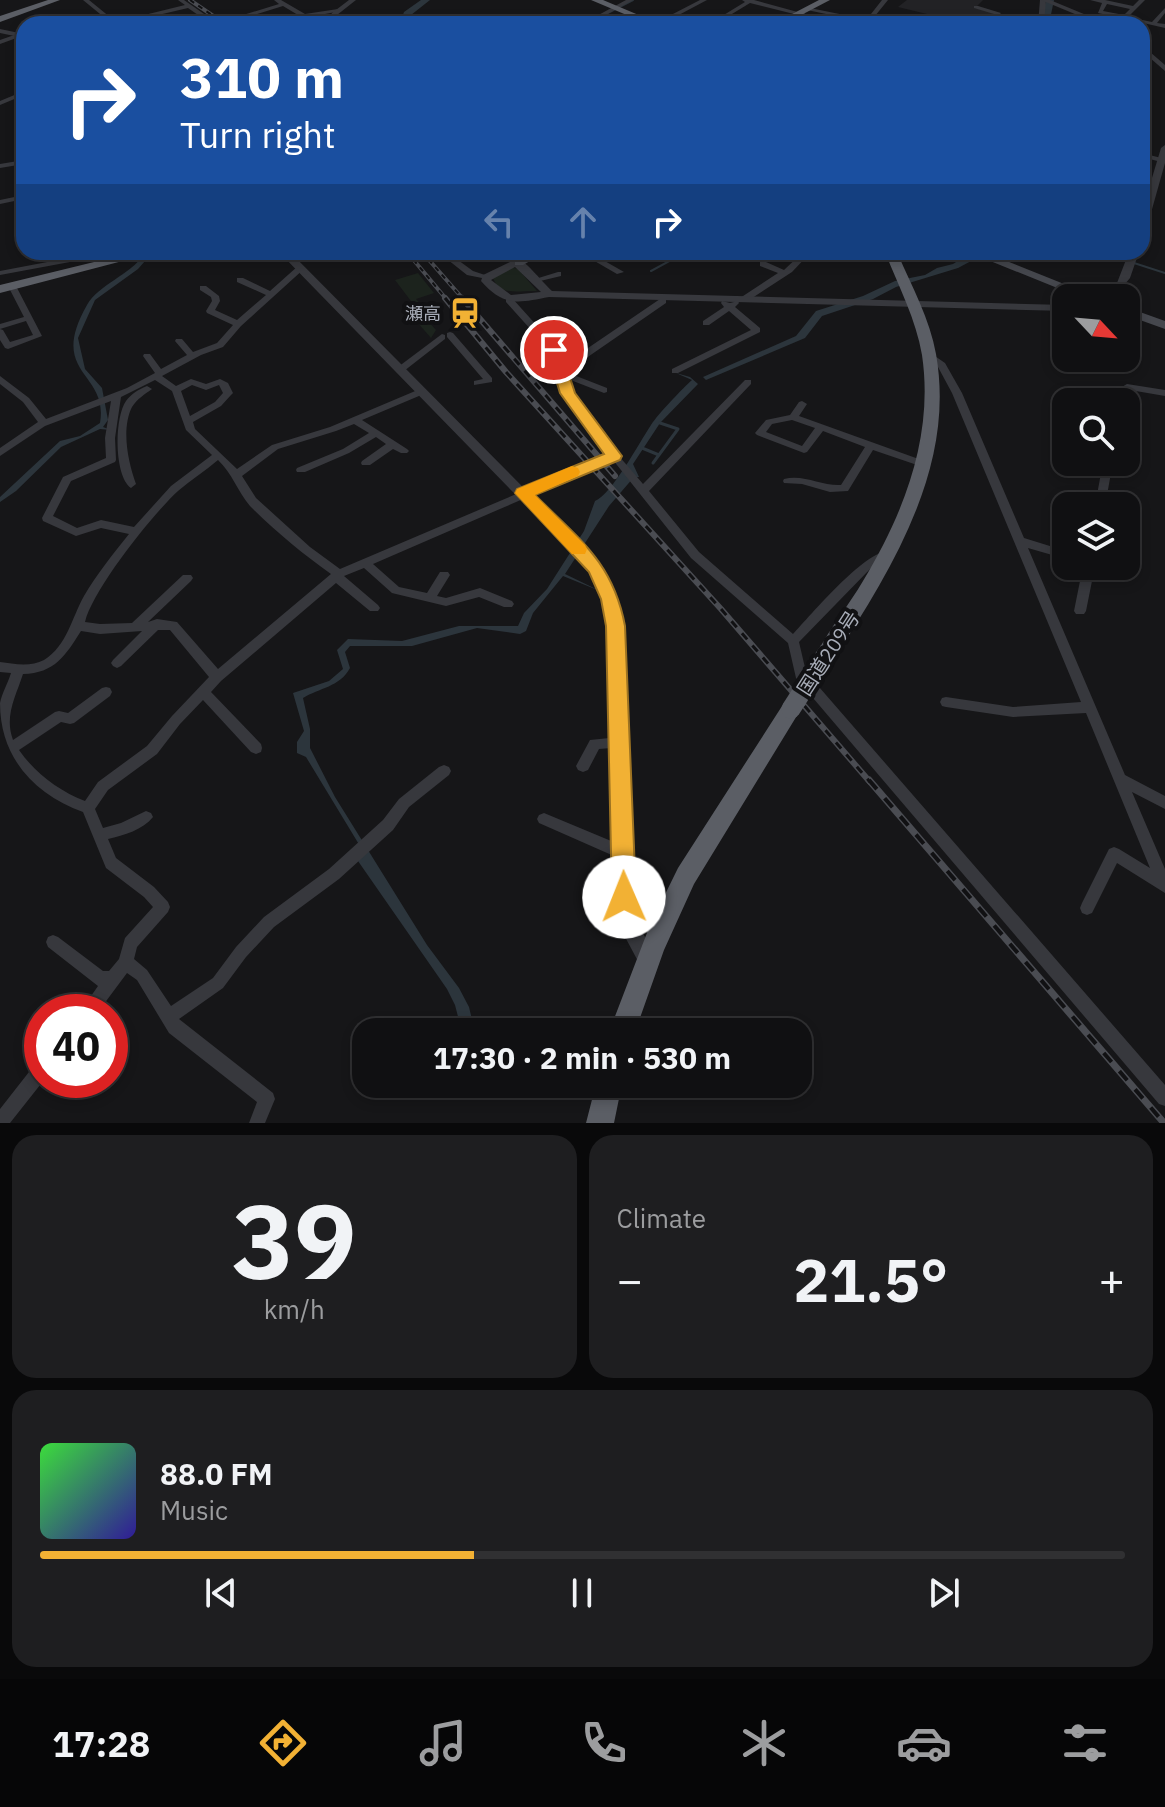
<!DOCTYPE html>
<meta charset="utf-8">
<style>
:root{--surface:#101012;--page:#1e1e20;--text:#f1f3f6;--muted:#9c9d9f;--line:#303032;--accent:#f2b134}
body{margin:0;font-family:"IBM Plex Sans","Noto Sans JP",sans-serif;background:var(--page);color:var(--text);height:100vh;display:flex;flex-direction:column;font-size:30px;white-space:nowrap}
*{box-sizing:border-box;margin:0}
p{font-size:26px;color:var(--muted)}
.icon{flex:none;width:44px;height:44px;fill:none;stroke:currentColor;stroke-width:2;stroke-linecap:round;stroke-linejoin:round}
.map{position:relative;height:1123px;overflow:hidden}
.sheet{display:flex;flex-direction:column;gap:12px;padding:12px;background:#09090a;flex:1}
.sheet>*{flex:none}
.guide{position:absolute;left:16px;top:16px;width:1134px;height:244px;border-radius:24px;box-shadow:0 4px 12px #0003,0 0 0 2px var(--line);background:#1a4fa0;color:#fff;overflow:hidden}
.needle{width:52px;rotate:116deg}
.buttons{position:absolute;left:1052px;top:284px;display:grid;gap:16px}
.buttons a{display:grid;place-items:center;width:88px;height:88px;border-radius:16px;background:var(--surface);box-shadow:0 4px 12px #0003,0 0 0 2px var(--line);font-size:40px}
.speed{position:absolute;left:24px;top:994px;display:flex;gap:16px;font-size:40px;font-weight:700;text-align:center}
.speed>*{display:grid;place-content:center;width:104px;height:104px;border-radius:50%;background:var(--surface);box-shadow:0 4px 12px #0003,0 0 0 2px var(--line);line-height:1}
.speed .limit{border:12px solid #d22;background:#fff;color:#111}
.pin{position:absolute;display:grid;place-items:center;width:68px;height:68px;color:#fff;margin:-34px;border:4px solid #fff;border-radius:50%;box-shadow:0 2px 8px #0007}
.me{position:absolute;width:88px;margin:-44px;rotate:359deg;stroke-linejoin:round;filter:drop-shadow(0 0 6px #0008)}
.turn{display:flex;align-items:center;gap:28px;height:168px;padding:0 32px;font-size:36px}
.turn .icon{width:104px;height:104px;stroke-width:2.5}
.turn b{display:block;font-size:56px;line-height:68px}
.lanes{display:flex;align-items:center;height:76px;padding:0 32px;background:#0003;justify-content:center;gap:40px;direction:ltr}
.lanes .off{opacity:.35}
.big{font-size:60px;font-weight:700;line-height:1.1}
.sheet .card{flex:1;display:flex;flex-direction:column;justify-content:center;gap:12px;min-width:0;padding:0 28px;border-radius:24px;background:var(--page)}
.sheet .dial{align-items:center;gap:0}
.dial b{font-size:104px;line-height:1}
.song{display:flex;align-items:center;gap:24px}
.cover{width:96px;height:96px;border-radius:12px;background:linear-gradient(135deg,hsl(120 70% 55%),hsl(250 70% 35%))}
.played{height:8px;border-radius:4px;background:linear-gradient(90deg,var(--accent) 40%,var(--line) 40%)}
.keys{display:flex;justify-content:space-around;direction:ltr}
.heat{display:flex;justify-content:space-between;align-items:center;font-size:44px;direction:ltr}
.sheet .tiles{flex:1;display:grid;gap:12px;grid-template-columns:1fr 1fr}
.card:last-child{grid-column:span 2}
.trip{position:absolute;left:352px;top:1018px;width:460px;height:80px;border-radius:24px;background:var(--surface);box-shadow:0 4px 12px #0003,0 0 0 2px var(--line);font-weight:700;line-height:80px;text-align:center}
.dock{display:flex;height:128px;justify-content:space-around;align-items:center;background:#060607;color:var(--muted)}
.dock .icon{width:56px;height:56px}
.dock .selected{color:var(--accent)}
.dock b{font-size:36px;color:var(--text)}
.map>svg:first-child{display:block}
</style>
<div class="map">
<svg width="1165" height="1123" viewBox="0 0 1165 1123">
<rect width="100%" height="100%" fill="#161618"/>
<path fill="#222225" d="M907,0H983L975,8L996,13L985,23L956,21L898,7Z"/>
<path fill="#1c231d" d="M511,267L518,269L537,291C520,290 500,297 493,278Z
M418,273L434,293L416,299L428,313L424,317L436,330L431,338L411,315L417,309L395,280Z"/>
<path fill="#2c353c" d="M146,252H153L138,269L95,300L78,338L85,369L102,388L108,420L103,427L111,430L100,429L61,447L16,491L0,502V497L60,441L80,436L100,423C109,371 47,375 87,305C99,284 131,275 146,252Z
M972,252H988L958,268L896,287L873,299L822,316L805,338L706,380L703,377L796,336L816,311L863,296L895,281L925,275L937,268L953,264Z
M676,373L690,377L698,384L660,423L633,464L639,477H634L609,506L565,574L600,591L563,576L533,613L526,631L520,634L477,628L412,646H350L345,652L350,668C340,687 319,688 303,698L310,729V748L335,797L427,945L459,988L469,1007L475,1032H462L455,1005L447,989L358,861L363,851L306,757L297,753V742L304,731L293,693L329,681L343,669L337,650L348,639L402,641L459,626H518L524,613L547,589L584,531L595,501C612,494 639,443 651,425C658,414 684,387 692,380Z"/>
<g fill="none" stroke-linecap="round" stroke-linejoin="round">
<path stroke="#2c353c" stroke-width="2" d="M596,19L633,0
M1102,252L1127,260
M1134,263L1165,273
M651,271L686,252"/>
<path stroke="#2c353c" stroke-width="3" d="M642,448L659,455
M653,463L678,429L660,423"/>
<path fill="#2c353c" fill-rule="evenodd" d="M421,0H430L411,15L408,24H400L404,12Z
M1046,0H1054L1049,24H1041Z"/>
<path fill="#37383d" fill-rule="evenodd" d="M83,0H89L116,22L185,5L178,0H184L217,23L279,4L274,0H281L305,14L338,9L341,11L309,17L320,24H313L283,6L225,24H211L188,8L120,24H110L111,23Z
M626,0H633L589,24H582Z
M700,0H707L675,17L651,24L648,22L671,15Z
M742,0H754L805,14L802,16L750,3L727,17L757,24H746L723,20L716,24H709L745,2Z
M882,0H888L875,16L864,19L885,24H874L807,10L810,8L859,18L871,14Z
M1040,0H1046L1044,24H1038Z
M1090,0H1105L1133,6L1139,0H1145L1128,17L1152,22L1165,8V13L1157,23L1165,24V28L1126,19L1121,24H1115L1121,18L1098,13L1102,3ZM1107,4L1130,9L1124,15L1103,11Z
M974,6H978L1001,13L990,24H984L994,14L974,8Z
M958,19L975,23L976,24L956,22Z
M20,33L22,36L0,44V40Z
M24,91V95L0,105V101Z
M1142,153L1165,159V163L1142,157Z
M24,160V164L0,168V164Z
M24,195V199L0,204V200Z
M100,252H117L113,254L0,275V271Z
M438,252H447L473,271L491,277L487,279L467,275Z
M579,252H589L624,272L617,274Z
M803,252H811L792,272L746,302H740V298L778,273L760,266V262H766L784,270Z
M298,266L305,268L241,326L223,347L201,355L162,376L176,386L191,379L206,384L220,379L228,383L233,393L231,395L221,406L193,422L195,429L237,469L272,445L330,427L420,389H426V393L362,420L407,449L409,451L407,453H401L393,449L370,465H362L361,463L362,461L386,444L376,437L349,453L305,472H297L296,470L297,468L343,449L369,433L354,424L336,431L278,449L242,476L256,498L310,547L340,569L608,455L578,417L563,393L550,351L506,302V298H512L557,348L563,365L660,299H666V303L566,372L607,388V392L604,393L568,379C581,419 617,452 643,484L745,380H751V384L649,491L699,552L793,634C811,615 866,549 890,551L891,554L890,557L872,567L799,642L806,672L1165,1085V1106L1159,1104L796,678L788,643L691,558L613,460L373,564L399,587L427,593L440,572H448L450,575L437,596L446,598L480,588L512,601L514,604L512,607H504L479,597L446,606L396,594L392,593L364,568L344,576L378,605L380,608L378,611H370L336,583L221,681L211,692L261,744L262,748L261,752L256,754L251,752L203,700L180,724L157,754L108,790L95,809L103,828L121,823L146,811L151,813L153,817C143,830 124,835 108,839L116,858L154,887L168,902L170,907L168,912L137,947L134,959L147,970L171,1006L213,978L236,947L264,917L329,869L383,820L399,799L439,767L444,765L449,767L451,771L449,775L409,807L393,830L339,879L274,927L246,957L223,988L179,1019L273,1093L275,1099L265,1123H249L257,1102L169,1033L137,980L127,973L98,1012H80L98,986L48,947L46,942L48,937L53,935L58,937L103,971H109L119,959L125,938L153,907L144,897L106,868L83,812C36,795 0,759 0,703C2,693 8,683 11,673L0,672V662C14,664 31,667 44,660C67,646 72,617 84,596C97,574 113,554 129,534L101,528L76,536L43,521L42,518L63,477L106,458L105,438L111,401L45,426L0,456V448L38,422L23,402L0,384V376L29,398L46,419L127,388L155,373L143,356L144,354H150L161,369L187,355L175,341L176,339H182L193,352L217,343L233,325L207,313L206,311L212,301L211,297L200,290V286H206L219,296L220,301L215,310L237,320L266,295L237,282V278H243L270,291ZM155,380L172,391L186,430L212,455L171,486L134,527L101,520L77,528L53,516L71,481L115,462L116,460L115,438L121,397ZM192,385L206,390L219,385L223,393L215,402L190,416L181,391ZM218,460C232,473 238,492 250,506C275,531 303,554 331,574L218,669L177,622L157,619L148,622L191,581L193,578L191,575H183L132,623L100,624L85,622C93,589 152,515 178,491C191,480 205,471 218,460ZM158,630H170L209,677L172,716L147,746L98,782L85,801C59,791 35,773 19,750L61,722L70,724L74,723L110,696L112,692L110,688L106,687L102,688L68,713L59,711L55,712L13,740C4,716 16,696 23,674C55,673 65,656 81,631L100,634L142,631L113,660L111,663L113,666L117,668L121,666Z
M558,272H561V276L536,282L532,280Z
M9,284H12L16,286L42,336L8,349L5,348L0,340V324L24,317L8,286ZM26,321L33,335L10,342L3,330L0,329Z
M722,301L730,303L738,301L739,303L735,307L760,328V332L678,373H672V369L751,330L729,311L709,325H703V321L724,307L721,303Z
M450,332L453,333L492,378V382L474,385V381L483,379L447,337V333Z
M442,334L445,335V339L404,371H398V367Z
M929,352L945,363L962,393L1024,538L1066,551V559L1028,548L1125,775L1165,796V809L1132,792L1165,869V893L1117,863L1092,913L1087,915L1082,913L1080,908L1082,903L1109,849L1114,847L1119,849L1150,868L1086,713L1013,717L946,707L942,706L940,702L942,698L946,697L1013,707L1081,702L952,393L938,367L925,355Z
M1127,384L1165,390V396L1130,390L1125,402H1115L1122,387Z
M147,386L152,389C145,394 137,399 132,407C121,429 128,462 136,484L131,488C114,476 114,418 126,401C131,394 139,389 147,386Z
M802,401L807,404L799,416L927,462L928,464L923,467L873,450L848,491L830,492L802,484L784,483L783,481L784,479C804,474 821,486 841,485L865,447L823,431L807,452L804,453L757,435L755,433L766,420L790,415L799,402ZM792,420L815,428L802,446L766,432L772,424Z
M1103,462H1113L1105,506H1095Z
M1083,566H1095L1086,611L1084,614H1076L1074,611Z
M619,737L624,739L625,743L624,747L599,749L588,770L583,772L578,770L576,766L590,740Z
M544,813L628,848L630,853L628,858L623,860L539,823L537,819L539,815Z
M42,1061V1080H44L10,1123H0V1109L36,1063Z"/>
<path fill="#37383d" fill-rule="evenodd" d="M349,0H356L337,15L333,24H327L332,13Z
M1041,0H1050L1108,24H1099Z
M800,13H804L820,24H812L800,15Z
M0,29L24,34V38L0,33Z
M1142,45L1165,65V71L1142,51Z
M1165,145V163L1147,227L1142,230V211L1161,148Z
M279,252H290L603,568L618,599L622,626L633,916L657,958L654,965L647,968L640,965L615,918L608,626L604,599L590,571Z
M500,252C521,252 537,277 552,291L1066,305V311L549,297C518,303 504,307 481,281L483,275L510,262ZM515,267L541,292L511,295L491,280Z
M1129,252H1139L1130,278L1113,298H1101L1117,283Z"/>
<path fill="#45474d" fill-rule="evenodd" d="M531,252H546L523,265H515V261Z
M968,252H984L1099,298H1082Z
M1126,307L1165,321V329L1126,315Z"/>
<path fill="#5b5e65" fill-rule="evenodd" d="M48,0H60L0,22V16Z
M591,0H603L660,24H648Z
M819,0H830L784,24H773Z
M135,252H157L0,293V285Z
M885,252H897C911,285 930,319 936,354C956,467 892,568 834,659L827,661L820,659L817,653C830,628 849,605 863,581C904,513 934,436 922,355C916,319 898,285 885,252Z
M791,700L798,703L801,709L694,884L664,950L635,1032H609L650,925L678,868L784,703Z
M596,1084H622L614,1123H586Z"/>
<defs>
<path id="rail-far2" d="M190,0L225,24
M407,252L447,300
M422,252L464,300"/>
<path id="rail-far1" d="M445,298L506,372L721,609L870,782
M462,298L615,476"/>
<path id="rail" d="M869,780L1164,1123"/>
</defs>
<use href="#rail-far2" stroke="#4a4c52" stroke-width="4"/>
<use href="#rail-far1" stroke="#4a4c52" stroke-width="6"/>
<use href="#rail" stroke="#4a4c52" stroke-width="7"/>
<use href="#rail-far2" stroke="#111113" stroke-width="2" stroke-dasharray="5" stroke-linecap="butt"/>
<use href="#rail-far1" stroke="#111113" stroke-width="3" stroke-dasharray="8" stroke-linecap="butt"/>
<use href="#rail" stroke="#111113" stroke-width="4" stroke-dasharray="12" stroke-linecap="butt"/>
<path stroke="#5b5e65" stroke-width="19" d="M791,709L827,653"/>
</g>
<path fill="#f2b134" stroke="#9d7322" stroke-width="2" d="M554,345L561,350L575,393L622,456L620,460L535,495C579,539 613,562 625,626L636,897L632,905L624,908L615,905L612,897L606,626L601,599L589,572L515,493L517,489L604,454L560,393L547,350Z"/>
<path fill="#f59e0b" d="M572,466L578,468L580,472L578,476L535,495L585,545L587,549L585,554H572L515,493L517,489Z"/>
<defs>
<symbol id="station-bare" viewBox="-9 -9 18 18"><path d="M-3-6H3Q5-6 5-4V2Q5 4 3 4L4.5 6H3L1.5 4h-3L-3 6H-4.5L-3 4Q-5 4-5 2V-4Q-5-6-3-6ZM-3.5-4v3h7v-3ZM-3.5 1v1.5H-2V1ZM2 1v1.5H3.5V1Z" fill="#f2b134" stroke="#111113" stroke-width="2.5" paint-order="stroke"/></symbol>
</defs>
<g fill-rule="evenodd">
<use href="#station-bare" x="443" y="291" width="44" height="44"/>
</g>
<g text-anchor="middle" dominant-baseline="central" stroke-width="8" stroke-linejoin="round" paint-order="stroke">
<g font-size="18" fill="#a8adb8" stroke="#111113" text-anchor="end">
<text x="441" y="313">瀬高</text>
</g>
<g font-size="20" fill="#a8adb8" stroke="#111113">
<text transform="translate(828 653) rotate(-57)">国道209号</text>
</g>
</g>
</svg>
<div class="buttons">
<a><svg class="needle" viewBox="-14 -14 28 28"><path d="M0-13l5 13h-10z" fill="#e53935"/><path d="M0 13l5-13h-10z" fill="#9c9d9f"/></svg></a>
<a><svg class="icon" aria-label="search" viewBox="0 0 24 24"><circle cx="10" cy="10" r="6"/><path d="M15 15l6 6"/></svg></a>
<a><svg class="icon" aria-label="layers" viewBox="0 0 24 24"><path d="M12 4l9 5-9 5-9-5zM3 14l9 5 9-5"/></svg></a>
</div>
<div class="speed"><div class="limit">40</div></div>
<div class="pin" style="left:554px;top:350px;background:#d93025"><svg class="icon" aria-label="arrive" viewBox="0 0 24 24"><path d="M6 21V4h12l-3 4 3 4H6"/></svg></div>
<svg class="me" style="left:624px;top:897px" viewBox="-20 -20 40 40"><circle r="19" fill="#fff"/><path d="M0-13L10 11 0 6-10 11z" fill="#f2b134"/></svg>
<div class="trip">17:30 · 2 min · 530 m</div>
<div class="guide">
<div class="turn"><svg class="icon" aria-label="right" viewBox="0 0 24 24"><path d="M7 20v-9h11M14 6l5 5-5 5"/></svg><div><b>310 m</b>Turn right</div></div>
<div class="lanes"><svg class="icon off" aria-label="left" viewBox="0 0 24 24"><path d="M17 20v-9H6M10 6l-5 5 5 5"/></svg><svg class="icon off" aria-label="ahead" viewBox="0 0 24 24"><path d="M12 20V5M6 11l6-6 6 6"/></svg><svg class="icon" aria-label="right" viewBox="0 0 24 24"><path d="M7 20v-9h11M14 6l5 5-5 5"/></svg></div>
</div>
</div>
<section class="sheet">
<div class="tiles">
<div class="card dial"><b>39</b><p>km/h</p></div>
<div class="card"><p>Climate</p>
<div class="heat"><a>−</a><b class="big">21.5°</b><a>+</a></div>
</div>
<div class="card">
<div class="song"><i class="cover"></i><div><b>88.0 FM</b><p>Music</p></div></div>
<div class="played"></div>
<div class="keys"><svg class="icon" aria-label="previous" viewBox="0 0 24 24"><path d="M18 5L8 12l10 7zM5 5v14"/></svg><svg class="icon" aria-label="pause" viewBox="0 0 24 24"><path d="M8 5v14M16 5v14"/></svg><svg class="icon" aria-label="next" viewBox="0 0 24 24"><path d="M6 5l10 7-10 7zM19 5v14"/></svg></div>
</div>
</div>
</section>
<nav class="dock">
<b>17:28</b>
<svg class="icon selected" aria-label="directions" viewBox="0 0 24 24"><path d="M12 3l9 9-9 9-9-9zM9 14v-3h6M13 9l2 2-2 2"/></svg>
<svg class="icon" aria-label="music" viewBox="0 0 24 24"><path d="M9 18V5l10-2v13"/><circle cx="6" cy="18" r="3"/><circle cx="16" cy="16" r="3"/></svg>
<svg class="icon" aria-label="phone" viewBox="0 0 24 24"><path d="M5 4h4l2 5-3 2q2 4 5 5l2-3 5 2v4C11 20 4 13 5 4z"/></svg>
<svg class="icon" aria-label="climate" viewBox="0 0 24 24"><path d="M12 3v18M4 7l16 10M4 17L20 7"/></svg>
<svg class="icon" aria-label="car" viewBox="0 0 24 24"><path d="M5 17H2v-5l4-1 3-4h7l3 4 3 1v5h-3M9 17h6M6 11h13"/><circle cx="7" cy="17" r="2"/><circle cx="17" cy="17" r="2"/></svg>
<svg class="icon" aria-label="filters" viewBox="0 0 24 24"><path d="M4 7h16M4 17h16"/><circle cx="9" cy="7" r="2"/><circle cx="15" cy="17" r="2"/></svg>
</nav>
